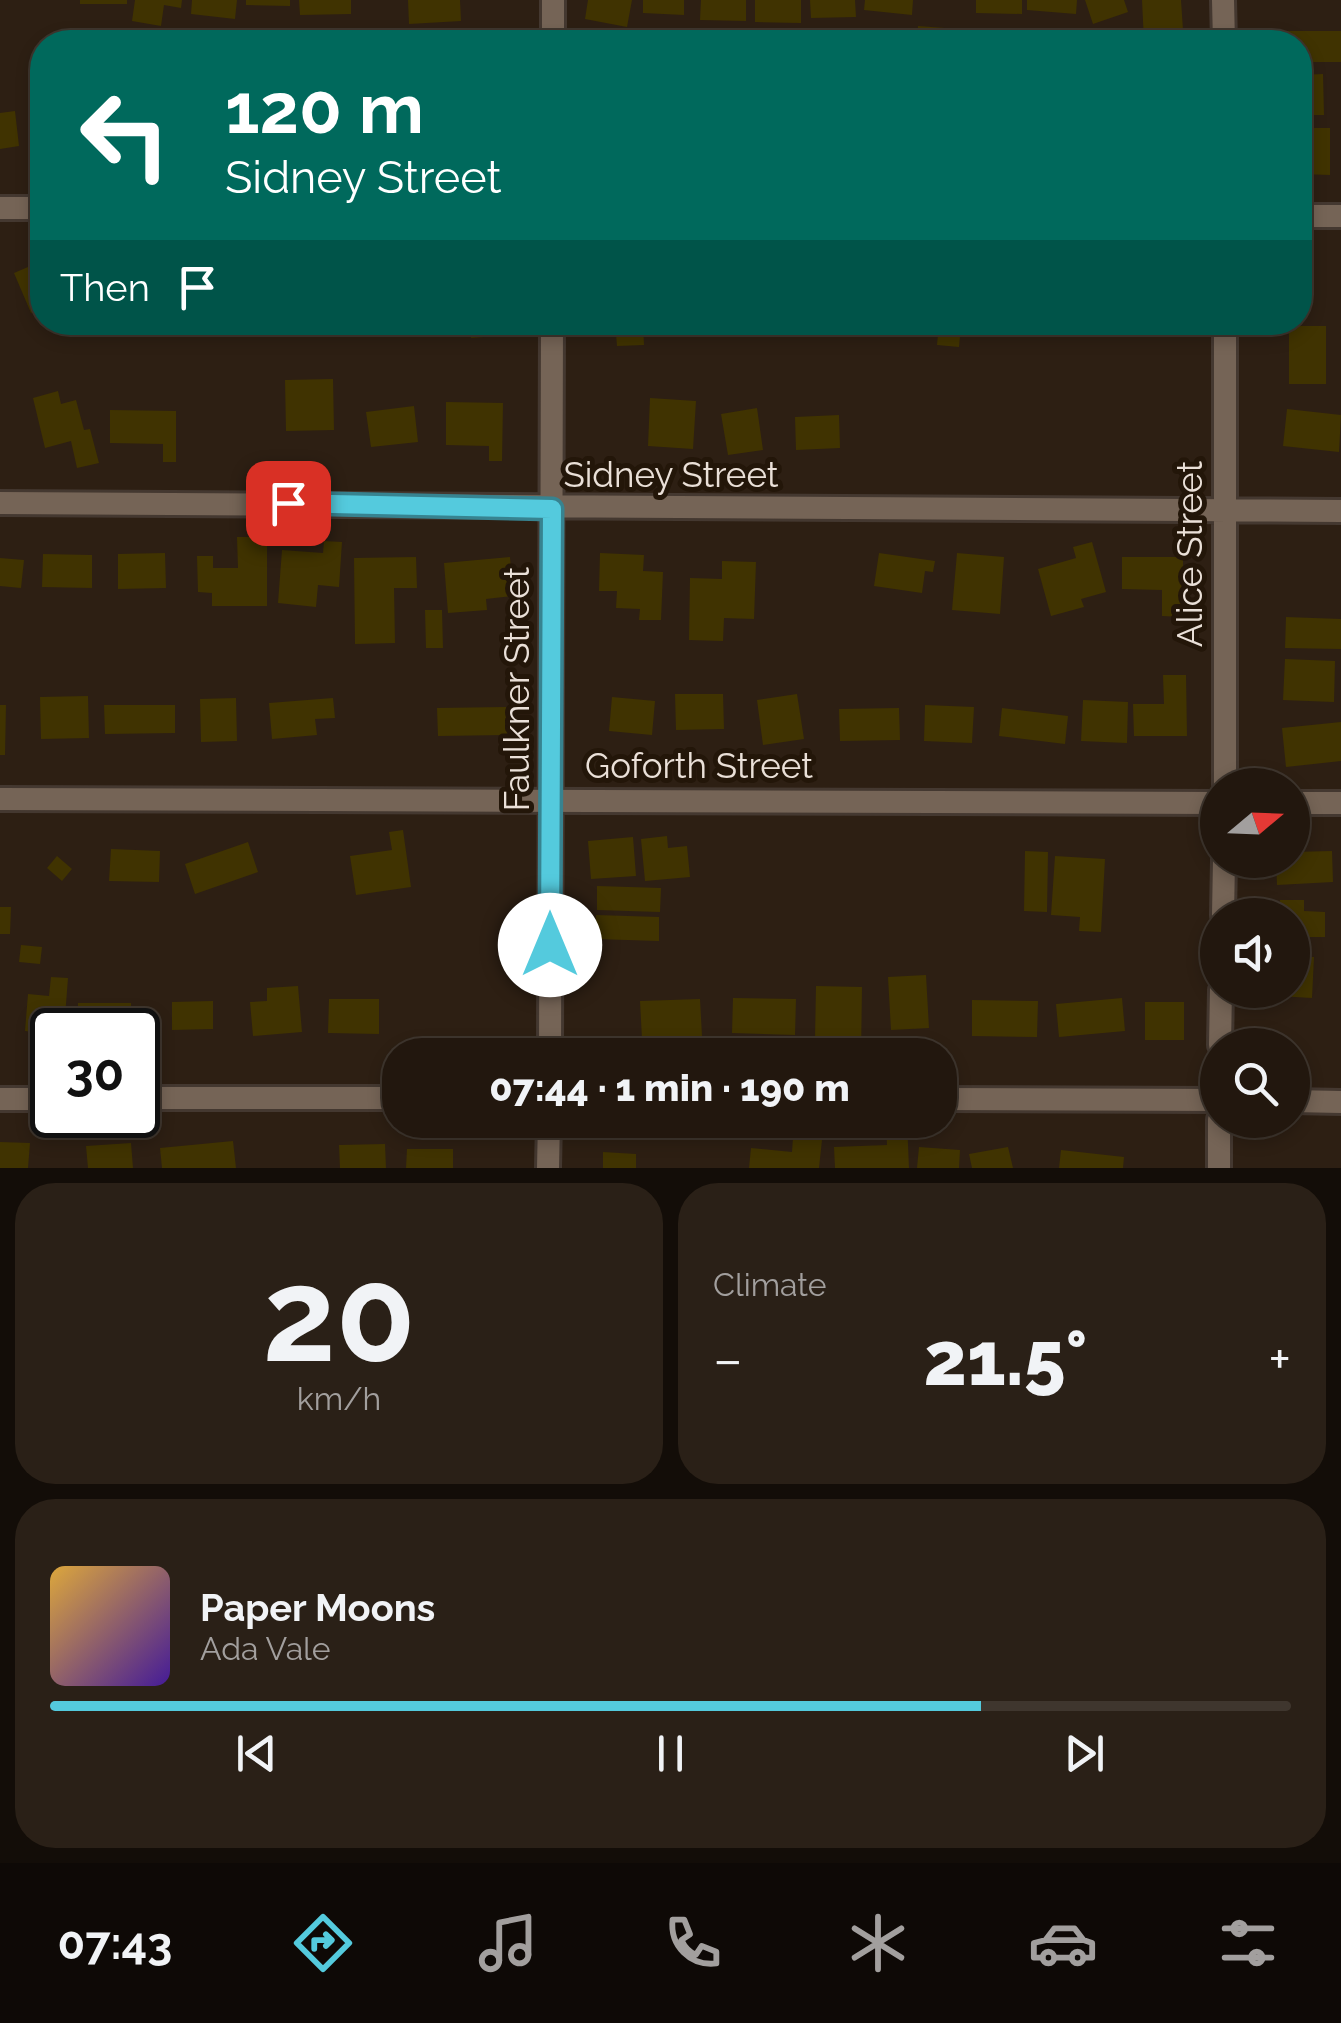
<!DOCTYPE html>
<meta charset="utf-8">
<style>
:root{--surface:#22170e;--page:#2a2017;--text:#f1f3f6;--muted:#a29f9e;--line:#3f362e;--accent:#54cadd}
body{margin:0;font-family:Raleway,sans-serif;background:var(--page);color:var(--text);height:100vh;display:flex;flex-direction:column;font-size:38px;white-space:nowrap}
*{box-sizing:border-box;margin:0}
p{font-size:32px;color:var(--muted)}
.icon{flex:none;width:55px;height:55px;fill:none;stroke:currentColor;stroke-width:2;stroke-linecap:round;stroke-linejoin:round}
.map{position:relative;height:1168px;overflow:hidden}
.sheet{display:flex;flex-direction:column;gap:15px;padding:15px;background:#130d08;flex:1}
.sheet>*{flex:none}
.hud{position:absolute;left:30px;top:30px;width:1282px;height:305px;border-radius:40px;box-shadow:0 5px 15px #0003,0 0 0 2px var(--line);background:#00695c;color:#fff;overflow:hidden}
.needle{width:65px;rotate:71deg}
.tools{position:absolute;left:1200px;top:768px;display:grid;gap:20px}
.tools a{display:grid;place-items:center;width:110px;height:110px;border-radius:50%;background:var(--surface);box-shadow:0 5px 15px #0003,0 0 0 2px var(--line);font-size:50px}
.speed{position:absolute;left:30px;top:1008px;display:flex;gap:20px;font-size:50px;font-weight:700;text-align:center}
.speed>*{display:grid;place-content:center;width:130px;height:130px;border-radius:50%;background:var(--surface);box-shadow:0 5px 15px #0003,0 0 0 2px var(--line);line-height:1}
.speed .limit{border:5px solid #111;border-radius:15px;background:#fff;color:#111}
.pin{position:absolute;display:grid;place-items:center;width:85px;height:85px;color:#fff;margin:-42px;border-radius:20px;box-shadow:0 5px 15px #0006}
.me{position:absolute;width:110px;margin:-55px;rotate:0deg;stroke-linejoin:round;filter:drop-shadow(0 0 8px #0008)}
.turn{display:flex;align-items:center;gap:35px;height:210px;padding:0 30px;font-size:45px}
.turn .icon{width:130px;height:130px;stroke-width:2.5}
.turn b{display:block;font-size:70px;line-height:85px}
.then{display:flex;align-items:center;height:95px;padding:0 30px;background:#0003;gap:20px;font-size:38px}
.big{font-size:75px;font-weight:800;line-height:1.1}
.sheet .widget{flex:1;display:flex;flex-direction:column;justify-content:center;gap:15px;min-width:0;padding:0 35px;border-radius:40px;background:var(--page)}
.sheet .dial{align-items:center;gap:0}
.dial b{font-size:130px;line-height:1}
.song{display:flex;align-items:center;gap:30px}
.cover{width:120px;height:120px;border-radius:15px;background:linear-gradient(135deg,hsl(40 70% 55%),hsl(260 70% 35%))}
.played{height:10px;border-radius:5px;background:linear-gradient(90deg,var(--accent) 75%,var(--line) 75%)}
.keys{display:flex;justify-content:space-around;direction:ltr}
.heat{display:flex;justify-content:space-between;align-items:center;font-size:55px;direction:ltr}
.sheet .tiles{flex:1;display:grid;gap:15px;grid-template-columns:1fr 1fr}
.widget:last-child{grid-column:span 2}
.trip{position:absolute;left:382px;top:1038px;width:575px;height:100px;border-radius:40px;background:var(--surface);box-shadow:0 5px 15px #0003,0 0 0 2px var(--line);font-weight:800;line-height:100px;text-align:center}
.dock{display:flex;height:160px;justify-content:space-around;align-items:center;background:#0e0906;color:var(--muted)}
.dock .icon{width:70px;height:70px}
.dock .on{color:var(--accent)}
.dock b{font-size:45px;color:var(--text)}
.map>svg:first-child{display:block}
</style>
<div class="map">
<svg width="1341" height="1168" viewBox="0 0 1341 1168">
<rect width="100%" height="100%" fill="#2d1f13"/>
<path fill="#403301" d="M80,0H127V4H80Z
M135,0H182L181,8L164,5L161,26L132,21Z
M192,0H237L235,19L191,14Z
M246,0H290V6L246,5Z
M299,0H351V14L300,15Z
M408,0H460L461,21L409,24Z
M588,0H632L627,27L585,19Z
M643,0H684V15L643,13Z
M701,0H746V21L700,20Z
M755,0H801V23L755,22Z
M810,0H855L856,17L811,18Z
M865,0H913L912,15L864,10Z
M976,0H1022V14L976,13Z
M1027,0H1077L1076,14L1027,10Z
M1085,0H1124L1128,12L1093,24Z
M1142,0H1181L1183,30H1171L1172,42H1144Z
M918,26L945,28L944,42H917Z
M1281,31H1341V62H1300V42H1281Z
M1323,74L1324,115H1300V75Z
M15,111L19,146L0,149V113Z
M1300,128H1330V175L1300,174Z
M42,261V309L31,313L14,273Z
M397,322H451V330L397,328Z
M470,322H510L511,335L471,338Z
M615,322H643L644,345L617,346Z
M939,324L961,326L959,347L937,345Z
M1289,326H1326V384H1289Z
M333,379L334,430L286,431L285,380Z
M58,391L61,404L76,400L84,430L90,429L99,463L77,468L71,441L45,448L33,398Z
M650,398L696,401L693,449L648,446Z
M446,402L503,403L502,461H489V446L446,445Z
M414,406L418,442L371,447L366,412Z
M757,408L763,450L728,455L721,414Z
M1287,409L1341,415L1339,452L1283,446Z
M110,410L176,411V462H163V444L110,443Z
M839,415L840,448L796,450L795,417Z
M237,537H267V606H212V593L198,592L197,556H213V568H238Z
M324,541L342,542L339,587L318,585L316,607L278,603L282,550L323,553Z
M1092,542L1106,592L1081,599L1084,607L1051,616L1038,569L1076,558L1073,547Z
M165,553L166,588L118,589V554Z
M600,553L644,555L643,571L663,572L661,620H639L640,609L616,608L617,591H599Z
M879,553L935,561L933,572L925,571L922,593L874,586Z
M957,553L1004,557L1000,614L952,610Z
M43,554L92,555V588L42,587Z
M416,557L417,588H394L395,643L355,644L354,558Z
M510,557L513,596L486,599L487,610L448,613L444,563Z
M1122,557H1183V617L1162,616V590L1122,589Z
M0,558L24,560L21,588L0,586Z
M722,561L756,562L754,619L724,618L723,641L689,640L690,578L722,579Z
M425,610H442L443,648H426Z
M1286,617L1341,619V649L1285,648Z
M1285,659L1335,661L1334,702L1283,700Z
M1163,675H1186L1187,736H1134L1133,704H1164Z
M675,694H723L724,729L676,730Z
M797,694L804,739L763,745L757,700Z
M88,696L89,738L41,739L40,697Z
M612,697L655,701L652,735L609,731Z
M236,698L237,741L201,742L200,699Z
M333,698L335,718L315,719L317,735L272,739L269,703Z
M1083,700L1128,702L1127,743L1081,741Z
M0,705H6L5,755H0Z
M104,705H175V733L105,734Z
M925,705L974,707L972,743L924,741Z
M506,707L507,735L438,736L437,708Z
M899,708L900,740L840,741L839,709Z
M1002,708L1068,716L1065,744L999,736Z
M1341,722V761L1286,767L1282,728Z
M403,830L411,887L356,895L350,856L392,850L389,832Z
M667,836L668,848L687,846L690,877L645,881L641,839Z
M633,837L636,876L591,879L588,841Z
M248,842L258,872L195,894L185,864Z
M111,849L160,851L159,882L109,881Z
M1025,851L1048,852L1047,912L1024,911Z
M1332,851L1333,882L1277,885L1276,860H1292V852Z
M57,856L72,869L62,881L47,868Z
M1055,856L1105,859L1101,932L1079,931L1080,917L1051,915Z
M597,886L661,888L660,912L597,910Z
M1280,900H1304V911L1325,912V937H1292V915H1280Z
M0,907H11L10,934H0Z
M596,915L659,917V941L595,939Z
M21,945L42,947L40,964L19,962Z
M1292,956L1314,957L1312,998L1277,996V990H1292Z
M926,975L929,1028L891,1030L888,977Z
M51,977L68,978L64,1030H52V1034L25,1031L28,994L49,996Z
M298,986L302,1032L253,1036L250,1002L267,1001V988Z
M816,986L862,987L861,1055H844L845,1039H815Z
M733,998L796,999L795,1035L732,1033Z
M1122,998L1125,1031L1059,1037L1056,1004Z
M329,999H379V1034L328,1033Z
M700,999L702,1036L642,1039L640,1001Z
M972,1000L1038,1001L1037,1037L972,1036Z
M213,1001V1029L172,1030V1002Z
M1145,1002H1184V1040H1145Z
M78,1003H131V1030H78Z
M907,1121L909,1168H835L834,1147L887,1145L886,1122Z
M793,1137L822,1140L819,1168H749L751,1148L792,1152Z
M233,1141L236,1168H162L160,1148Z
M0,1142L30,1143L28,1168H0Z
M131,1143L133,1168H88L86,1146Z
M385,1144L386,1168H340L339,1145Z
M919,1147L960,1150L959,1168H917Z
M1008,1147L1013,1168H972L969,1154Z
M407,1149H453V1168H406Z
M1061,1150L1124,1157L1123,1168H1059Z
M603,1152L636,1154V1168H603Z"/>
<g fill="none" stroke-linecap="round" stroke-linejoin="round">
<defs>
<path id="minor" d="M1223,0L1224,42
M553,42V0
M0,208H42
M1300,216H1341
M1225,322V785
M0,503L1341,511
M0,799L1218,803
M1292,803H1341
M1223,915L1224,860
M1220,1045L1221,990
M550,1055L552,322
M138,1098H400
M0,1099H52
M940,1099L1218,1100
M1292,1101L1341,1102
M548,1168L549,1120
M1219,1168V1120"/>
</defs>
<use href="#minor" stroke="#443830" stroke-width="28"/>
<use href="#minor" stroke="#756456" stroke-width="22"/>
</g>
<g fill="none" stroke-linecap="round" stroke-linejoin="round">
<defs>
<path id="route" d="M288,503L552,509L550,945"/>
</defs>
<use href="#route" stroke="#378390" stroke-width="25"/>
<use href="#route" stroke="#54cadd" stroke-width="18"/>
</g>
<g text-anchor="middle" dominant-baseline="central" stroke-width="10" stroke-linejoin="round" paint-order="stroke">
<g font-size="35" fill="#eae0d8" stroke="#231609">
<text x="671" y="474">Sidney Street</text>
<text transform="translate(1189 554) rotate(-90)">Alice Street</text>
<text transform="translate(516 689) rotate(-90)">Faulkner Street</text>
<text x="699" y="765">Goforth Street</text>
</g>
</g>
</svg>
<div class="tools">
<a><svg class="needle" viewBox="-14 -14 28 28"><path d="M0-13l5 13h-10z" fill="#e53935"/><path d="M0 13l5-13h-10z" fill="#a29f9e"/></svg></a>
<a><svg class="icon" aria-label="sound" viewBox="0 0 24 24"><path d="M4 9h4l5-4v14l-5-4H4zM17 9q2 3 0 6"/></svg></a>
<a><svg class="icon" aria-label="search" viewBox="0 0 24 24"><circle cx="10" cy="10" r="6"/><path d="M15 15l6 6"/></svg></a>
</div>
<div class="speed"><div class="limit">30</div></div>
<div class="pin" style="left:288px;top:503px;background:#d93025"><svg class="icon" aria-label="arrive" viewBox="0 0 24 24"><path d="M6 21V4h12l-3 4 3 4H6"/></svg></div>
<svg class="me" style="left:550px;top:945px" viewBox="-20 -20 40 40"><circle r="19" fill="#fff"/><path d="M0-13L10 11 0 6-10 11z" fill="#54cadd"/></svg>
<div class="trip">07:44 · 1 min · 190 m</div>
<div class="hud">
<div class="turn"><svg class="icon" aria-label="left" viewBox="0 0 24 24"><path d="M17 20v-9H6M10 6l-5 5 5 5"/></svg><div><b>120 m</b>Sidney Street</div></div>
<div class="then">Then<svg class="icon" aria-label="arrive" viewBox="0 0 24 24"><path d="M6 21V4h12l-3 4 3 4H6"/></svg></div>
</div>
</div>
<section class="sheet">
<div class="tiles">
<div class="widget dial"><b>20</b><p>km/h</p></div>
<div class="widget"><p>Climate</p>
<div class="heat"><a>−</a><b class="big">21.5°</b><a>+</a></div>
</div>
<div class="widget">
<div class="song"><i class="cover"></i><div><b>Paper Moons</b><p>Ada Vale</p></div></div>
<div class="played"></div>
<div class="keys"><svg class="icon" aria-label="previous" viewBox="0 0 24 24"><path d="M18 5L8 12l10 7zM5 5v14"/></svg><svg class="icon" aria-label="pause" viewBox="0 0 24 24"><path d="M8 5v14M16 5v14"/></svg><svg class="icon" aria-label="next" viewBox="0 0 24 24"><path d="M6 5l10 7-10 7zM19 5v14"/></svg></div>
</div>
</div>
</section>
<nav class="dock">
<b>07:43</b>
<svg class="icon on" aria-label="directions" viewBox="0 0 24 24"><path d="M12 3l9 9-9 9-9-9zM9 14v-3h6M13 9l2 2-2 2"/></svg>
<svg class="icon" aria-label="music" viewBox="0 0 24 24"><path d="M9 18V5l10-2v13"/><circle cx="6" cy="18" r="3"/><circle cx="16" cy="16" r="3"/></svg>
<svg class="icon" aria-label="phone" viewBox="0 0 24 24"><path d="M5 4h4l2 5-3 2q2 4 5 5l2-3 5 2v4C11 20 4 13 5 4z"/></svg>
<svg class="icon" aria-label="climate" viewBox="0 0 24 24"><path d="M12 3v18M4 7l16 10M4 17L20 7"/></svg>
<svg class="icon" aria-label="car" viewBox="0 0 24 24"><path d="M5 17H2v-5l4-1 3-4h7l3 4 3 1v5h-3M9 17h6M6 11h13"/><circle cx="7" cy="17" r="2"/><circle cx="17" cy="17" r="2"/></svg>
<svg class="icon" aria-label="filters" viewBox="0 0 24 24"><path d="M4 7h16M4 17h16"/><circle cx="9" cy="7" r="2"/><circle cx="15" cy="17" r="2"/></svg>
</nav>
